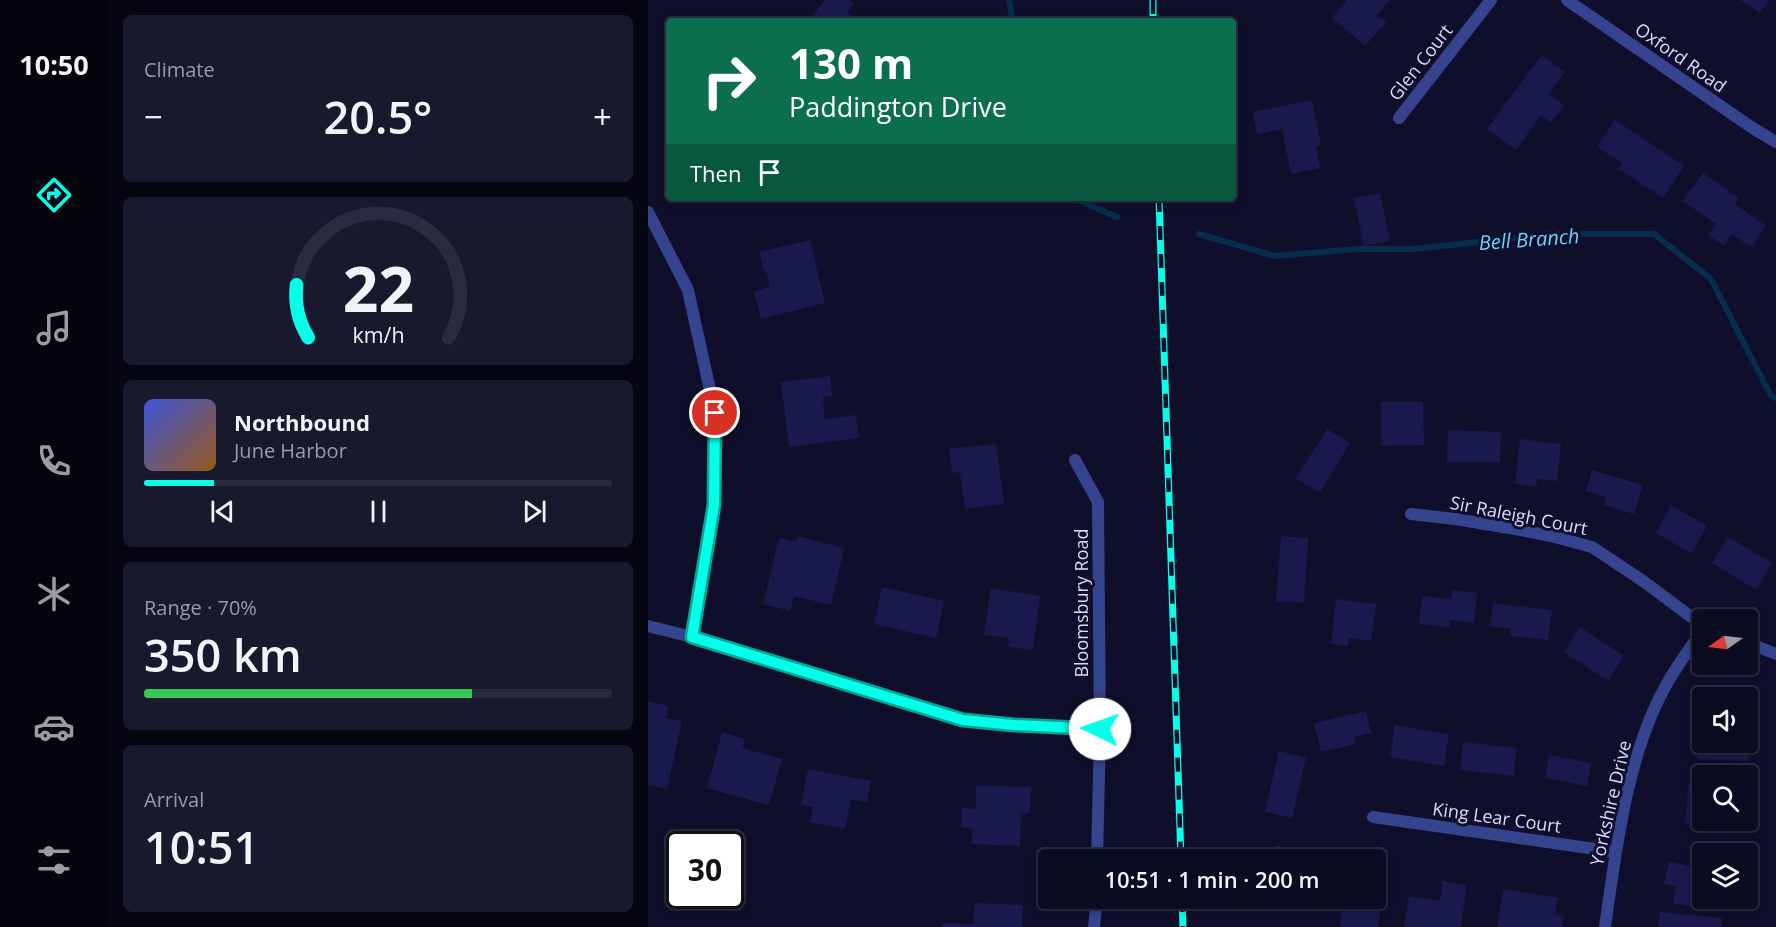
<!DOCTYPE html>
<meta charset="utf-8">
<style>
:root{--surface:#0b0b21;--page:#19192e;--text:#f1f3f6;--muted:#9a9ba5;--line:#2b2b3f;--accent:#05ffe9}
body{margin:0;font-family:"Open Sans",sans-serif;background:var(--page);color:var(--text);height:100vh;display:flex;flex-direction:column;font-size:22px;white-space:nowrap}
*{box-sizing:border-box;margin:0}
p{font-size:20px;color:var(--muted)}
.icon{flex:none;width:33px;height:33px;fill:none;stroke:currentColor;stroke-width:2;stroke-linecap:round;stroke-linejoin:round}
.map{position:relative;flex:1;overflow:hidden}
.sheet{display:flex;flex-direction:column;gap:15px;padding:15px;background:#060612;width:540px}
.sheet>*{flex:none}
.guide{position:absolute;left:18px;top:18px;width:570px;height:183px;border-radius:6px;box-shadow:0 3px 9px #0003,0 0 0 2px var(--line);background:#0b6e4f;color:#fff;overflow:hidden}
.needle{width:39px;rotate:256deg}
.controls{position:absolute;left:1044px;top:609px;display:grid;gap:12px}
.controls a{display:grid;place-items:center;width:66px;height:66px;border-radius:6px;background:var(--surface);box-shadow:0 3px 9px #0003,0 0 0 2px var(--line);font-size:30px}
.speed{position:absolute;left:18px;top:831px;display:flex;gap:12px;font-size:30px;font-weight:700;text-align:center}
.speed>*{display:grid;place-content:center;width:78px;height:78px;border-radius:50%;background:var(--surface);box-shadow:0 3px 9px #0003,0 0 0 2px var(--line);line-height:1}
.speed .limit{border:3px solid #111;border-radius:9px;background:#fff;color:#111}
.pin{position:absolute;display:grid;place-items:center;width:51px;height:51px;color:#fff;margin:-26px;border:3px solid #fff;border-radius:50%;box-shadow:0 2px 6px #0007}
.me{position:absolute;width:66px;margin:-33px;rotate:273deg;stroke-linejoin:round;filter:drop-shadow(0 0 4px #0008)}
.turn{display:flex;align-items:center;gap:21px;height:126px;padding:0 24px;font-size:27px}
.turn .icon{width:78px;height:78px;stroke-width:2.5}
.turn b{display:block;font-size:42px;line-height:51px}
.then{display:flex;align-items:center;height:57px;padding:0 24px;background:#0003;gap:12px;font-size:22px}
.big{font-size:45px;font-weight:600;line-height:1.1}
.sheet .widget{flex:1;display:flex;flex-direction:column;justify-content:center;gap:9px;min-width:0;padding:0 21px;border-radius:9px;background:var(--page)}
.sheet .dial{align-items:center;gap:0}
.dial svg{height:156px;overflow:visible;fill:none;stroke:var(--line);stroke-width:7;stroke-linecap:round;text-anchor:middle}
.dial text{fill:var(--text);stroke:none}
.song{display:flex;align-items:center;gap:18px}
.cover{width:72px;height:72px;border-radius:9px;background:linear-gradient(135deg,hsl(230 70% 55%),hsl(30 70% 35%))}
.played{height:6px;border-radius:3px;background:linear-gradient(90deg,var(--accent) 15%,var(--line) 15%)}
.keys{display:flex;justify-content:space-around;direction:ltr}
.heat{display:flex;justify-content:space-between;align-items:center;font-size:33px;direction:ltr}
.charge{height:9px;border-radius:4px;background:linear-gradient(90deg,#34c759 70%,var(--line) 0)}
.trip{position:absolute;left:390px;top:849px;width:348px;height:60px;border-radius:6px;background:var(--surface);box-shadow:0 3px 9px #0003,0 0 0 2px var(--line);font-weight:600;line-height:60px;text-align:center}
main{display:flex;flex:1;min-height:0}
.tab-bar{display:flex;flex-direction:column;width:108px;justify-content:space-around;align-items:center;background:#04040d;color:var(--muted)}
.tab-bar .icon{width:42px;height:42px}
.tab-bar .current{color:var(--accent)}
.tab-bar b{font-size:27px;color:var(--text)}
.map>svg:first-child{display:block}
</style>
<main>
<nav class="tab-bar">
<b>10:50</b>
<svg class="icon current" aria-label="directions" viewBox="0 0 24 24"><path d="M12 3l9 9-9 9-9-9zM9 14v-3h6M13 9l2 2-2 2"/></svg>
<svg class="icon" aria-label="music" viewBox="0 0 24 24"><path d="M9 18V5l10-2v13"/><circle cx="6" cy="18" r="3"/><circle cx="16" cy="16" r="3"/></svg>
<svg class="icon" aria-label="phone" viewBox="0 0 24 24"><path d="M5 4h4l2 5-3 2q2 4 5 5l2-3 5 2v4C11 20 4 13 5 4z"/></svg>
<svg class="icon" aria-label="climate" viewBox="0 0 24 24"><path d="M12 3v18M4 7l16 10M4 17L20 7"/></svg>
<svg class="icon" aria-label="car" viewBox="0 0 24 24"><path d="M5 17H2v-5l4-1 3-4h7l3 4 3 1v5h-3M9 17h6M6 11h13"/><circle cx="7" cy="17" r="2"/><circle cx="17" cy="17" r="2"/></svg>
<svg class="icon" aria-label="filters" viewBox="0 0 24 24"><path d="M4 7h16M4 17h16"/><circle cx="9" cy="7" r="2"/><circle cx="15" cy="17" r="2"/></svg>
</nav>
<section class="sheet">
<div class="widget"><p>Climate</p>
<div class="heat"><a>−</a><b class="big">20.5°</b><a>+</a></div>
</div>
<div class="widget dial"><svg viewBox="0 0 100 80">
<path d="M14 69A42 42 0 1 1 86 69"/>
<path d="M14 69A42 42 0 0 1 8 42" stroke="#05ffe9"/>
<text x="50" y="56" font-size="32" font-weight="700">22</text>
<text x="50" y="72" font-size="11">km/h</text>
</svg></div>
<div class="widget">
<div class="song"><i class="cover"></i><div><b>Northbound</b><p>June Harbor</p></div></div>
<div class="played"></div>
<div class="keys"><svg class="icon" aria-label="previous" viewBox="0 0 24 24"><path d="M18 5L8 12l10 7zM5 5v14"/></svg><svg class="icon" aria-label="pause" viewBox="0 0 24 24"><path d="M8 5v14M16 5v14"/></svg><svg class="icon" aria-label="next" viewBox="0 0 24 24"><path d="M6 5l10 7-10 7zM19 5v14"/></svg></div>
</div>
<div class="widget"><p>Range · 70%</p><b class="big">350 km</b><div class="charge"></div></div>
<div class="widget"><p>Arrival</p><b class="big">10:51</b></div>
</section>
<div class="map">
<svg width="1128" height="927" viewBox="0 0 1128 927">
<rect width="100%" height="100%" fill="#0f0f2c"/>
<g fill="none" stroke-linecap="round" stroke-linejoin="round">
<path stroke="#072d4d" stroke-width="6" d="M361,0L365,21
M425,198L469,217
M551,234L627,256L710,249H766L902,234H1006L1063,279L1123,396L1128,398"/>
</g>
<path fill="#1a194e" d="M177,0H202L206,4L199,12L211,21H160Z
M699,0H742L729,15L738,22L717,46L684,18Z
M1092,0H1121L1112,13Z
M894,55L917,72L901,94L916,105L903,123L893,115L868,150L839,129Z
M664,100L673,145L668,146L672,168L643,174L634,129L609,134L605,112Z
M967,120L1036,166L1015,198L971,169L974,163L949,147Z
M1055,173L1091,198L1087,204L1118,226L1103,247L1084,234L1076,246L1060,235L1068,224L1035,201Z
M732,193L742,241L716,246L706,198Z
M162,240L177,303L113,319L106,291L122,287L118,271H116L111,252Z
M182,376L184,396L175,397L177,419L208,415L211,438L141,447L133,382Z
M733,402H775L776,445L733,446Z
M679,429L702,443L672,493L648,478Z
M800,430L853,432L852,463L799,462Z
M872,439L913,444L909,481L889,479L888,487L867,484Z
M348,444L356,504L317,509L312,472L304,473L301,449Z
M944,470L995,485L986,514L956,505L958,497L938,491Z
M1023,505L1059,526L1043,553L1008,533Z
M149,536L196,548L183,605L146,596L142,611L115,604L131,538L148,542Z
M633,536L660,538L656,603L628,601Z
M1080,537L1124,563L1108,590L1064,563Z
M234,587L296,601L288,638L226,624Z
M343,588L392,596L385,650L360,647L361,638L336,635Z
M805,590L829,593L826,623L802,620V628L771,624L774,596L803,599Z
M688,599L728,604L723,641L701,638L700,646L683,644Z
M845,603L904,610L900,640L862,636V629L842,626Z
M932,627L976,656L960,681L916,652Z
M0,701L20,706L18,718L34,721L19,789L0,785Z
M718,711L723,733L706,737L708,744L673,752L666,723Z
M747,725L801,734L796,766L742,757Z
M74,732L97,739L94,748L134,759L121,805L59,788Z
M1050,738H1054V742H1101L1100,761L1049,759Z
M815,742L868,748L866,776L812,770Z
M631,751L658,758L644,818L617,812Z
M901,755L943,763L939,786L897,778Z
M160,769L223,781L219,802L203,799L197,829L162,822L165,807L153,805Z
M1041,781L1054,783V820H1093L1092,828L1037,823Z
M328,785L383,787L382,813H373L372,846L324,844V828L313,827L314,808L328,809Z
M631,845L639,860H605Z
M1021,862L1054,868V898H1069L1067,911L1025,903L1028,886L1016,884Z
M795,881L819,885L813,927H756L761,896L792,901Z
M855,889L910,898L907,915L916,916L914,927H849Z
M620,898H645L626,909Z
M695,898L734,899L730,927H692Z
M327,903L375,905L374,927H294V923L325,924Z
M1012,912L1074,918L1073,927H1010Z"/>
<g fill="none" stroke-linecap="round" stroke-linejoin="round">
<path stroke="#36438e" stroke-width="12" d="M919,0L1103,127L1128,142
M751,118L843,0
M0,212L40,290L67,413L66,505L44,637
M427,460L450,502L452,729L449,860
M763,514L807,519L867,529L903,536L944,547L995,581L1054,625
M0,626L44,637L315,720L365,725L452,729
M1100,643L1128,654
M725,817L968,852
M446,927L449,898
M957,927C968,848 980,749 1021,680C1031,663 1043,647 1054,631"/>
<defs>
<path id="rail" d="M505,0V21
M511,198L533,860
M534,898L535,927"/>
</defs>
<use href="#rail" stroke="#05ffe9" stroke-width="7"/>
<use href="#rail" stroke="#0f0f2c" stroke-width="4.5" stroke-dasharray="14" stroke-linecap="butt"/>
</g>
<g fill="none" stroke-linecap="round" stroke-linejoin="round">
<defs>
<path id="route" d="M67,413L66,505L44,637L315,720L366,725L452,729"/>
</defs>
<use href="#route" stroke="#03a697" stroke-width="15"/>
<use href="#route" stroke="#05ffe9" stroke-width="10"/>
</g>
<g text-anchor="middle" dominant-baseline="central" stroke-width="6" stroke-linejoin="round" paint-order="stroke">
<g font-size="18" fill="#d9dcff" stroke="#0f0f2c">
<text transform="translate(1033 57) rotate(35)">Oxford Road</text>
<text transform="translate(772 62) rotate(-52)">Glen Court</text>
<text transform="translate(871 515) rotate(11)">Sir Raleigh Court</text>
<text transform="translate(433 603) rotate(-90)">Bloomsbury Road</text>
<text transform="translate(962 803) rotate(-77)">Yorkshire Drive</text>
<text transform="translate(849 817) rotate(8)">King Lear Court</text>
</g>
<g font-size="20" font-style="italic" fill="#67d5ff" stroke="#0f0f2c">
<text transform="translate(881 239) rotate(-4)">Bell Branch</text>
</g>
</g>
</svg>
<div class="controls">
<a><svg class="needle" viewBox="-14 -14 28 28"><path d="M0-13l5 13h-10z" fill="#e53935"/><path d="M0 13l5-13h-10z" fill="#9a9ba5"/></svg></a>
<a><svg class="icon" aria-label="sound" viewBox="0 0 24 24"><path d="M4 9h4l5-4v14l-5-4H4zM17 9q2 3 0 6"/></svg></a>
<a><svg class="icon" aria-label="search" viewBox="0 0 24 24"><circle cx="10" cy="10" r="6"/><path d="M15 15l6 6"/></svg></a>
<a><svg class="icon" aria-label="layers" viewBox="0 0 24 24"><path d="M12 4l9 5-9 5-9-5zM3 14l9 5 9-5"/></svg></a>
</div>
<div class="speed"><div class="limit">30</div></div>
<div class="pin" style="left:67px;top:413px;background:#d93025"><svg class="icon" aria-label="arrive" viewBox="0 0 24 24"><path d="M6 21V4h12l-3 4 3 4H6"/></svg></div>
<svg class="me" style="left:452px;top:729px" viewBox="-20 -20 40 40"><circle r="19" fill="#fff"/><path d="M0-13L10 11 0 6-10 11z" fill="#05ffe9"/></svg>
<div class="trip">10:51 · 1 min · 200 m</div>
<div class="guide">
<div class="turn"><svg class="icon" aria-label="right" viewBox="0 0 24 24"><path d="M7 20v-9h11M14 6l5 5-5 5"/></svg><div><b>130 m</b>Paddington Drive</div></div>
<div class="then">Then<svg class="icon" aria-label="arrive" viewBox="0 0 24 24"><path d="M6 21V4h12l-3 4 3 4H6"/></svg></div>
</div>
</div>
</main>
